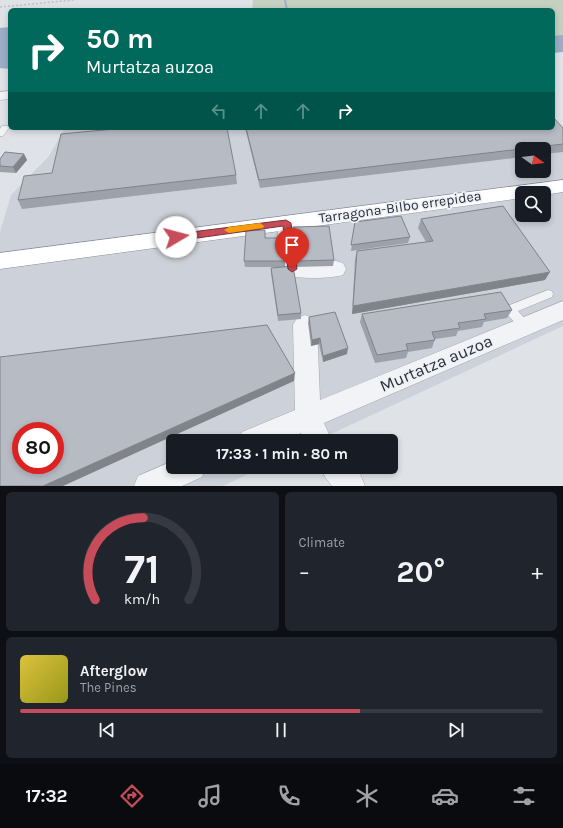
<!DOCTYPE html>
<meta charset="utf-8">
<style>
:root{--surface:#171b24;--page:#20242c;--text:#f1f3f6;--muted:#9ea1a6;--line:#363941;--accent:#c54c58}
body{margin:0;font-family:Karla,sans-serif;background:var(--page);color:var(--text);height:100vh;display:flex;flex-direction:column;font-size:15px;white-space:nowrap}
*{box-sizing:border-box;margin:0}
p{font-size:13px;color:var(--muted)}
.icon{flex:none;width:22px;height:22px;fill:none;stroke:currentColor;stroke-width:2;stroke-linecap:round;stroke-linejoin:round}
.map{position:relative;height:486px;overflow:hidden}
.panel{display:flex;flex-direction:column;gap:6px;padding:6px;background:#0d0f14;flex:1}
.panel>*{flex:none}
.banner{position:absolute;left:8px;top:8px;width:547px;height:122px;border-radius:6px;box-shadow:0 2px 6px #0003;background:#00695c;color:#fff;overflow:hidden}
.needle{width:26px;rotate:104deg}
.tools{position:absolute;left:515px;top:142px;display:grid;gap:8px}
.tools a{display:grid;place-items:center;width:36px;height:36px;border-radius:6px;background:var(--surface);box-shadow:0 2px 6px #0003;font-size:20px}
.speed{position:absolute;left:12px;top:422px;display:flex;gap:8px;font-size:20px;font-weight:700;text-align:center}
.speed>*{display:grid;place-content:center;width:52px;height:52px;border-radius:50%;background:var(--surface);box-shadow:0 2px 6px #0003;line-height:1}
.speed .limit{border:6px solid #d22;background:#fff;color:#111}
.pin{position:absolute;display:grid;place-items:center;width:34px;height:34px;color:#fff;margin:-41px -17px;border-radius:50% 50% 50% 0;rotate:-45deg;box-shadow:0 0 4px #0007}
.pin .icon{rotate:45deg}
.me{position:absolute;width:44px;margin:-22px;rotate:82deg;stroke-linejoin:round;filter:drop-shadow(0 0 3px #0008)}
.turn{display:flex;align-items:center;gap:14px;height:84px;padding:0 12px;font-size:18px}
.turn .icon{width:52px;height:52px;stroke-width:2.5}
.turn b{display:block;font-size:28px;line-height:34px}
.lanes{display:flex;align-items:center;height:38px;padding:0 12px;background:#0003;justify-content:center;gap:20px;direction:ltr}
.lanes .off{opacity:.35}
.big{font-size:30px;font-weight:700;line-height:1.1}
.panel .tile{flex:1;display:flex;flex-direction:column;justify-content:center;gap:6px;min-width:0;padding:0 14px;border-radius:6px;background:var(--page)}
.panel .dial{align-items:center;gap:0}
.dial svg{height:104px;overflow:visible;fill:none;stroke:var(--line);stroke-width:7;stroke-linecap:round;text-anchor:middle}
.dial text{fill:var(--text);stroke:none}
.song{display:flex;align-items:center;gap:12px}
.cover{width:48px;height:48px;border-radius:6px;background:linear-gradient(135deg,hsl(50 70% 55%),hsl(60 70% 35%))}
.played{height:4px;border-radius:2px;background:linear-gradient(90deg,var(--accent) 65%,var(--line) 65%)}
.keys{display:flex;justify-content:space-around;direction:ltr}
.heat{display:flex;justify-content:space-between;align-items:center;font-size:22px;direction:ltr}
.panel .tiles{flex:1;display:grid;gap:6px;grid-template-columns:1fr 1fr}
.tile:last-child{grid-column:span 2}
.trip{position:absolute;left:166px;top:434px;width:232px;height:40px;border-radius:6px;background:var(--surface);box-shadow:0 2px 6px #0003;font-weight:700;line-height:40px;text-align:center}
.tab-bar{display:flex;height:64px;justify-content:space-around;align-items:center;background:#090b0e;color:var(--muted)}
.tab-bar .icon{width:28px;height:28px}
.tab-bar .current{color:var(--accent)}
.tab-bar b{font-size:18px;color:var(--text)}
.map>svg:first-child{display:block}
</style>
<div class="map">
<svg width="563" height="486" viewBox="0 0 563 486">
<rect width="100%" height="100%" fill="#dfe2e7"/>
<path fill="#cdd1d9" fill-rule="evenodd" d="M65,128H552L563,140V326L316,441H173V467H263L223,486H0V232L11,195L49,156ZM522,149H544V171H522ZM522,193H544V215H522ZM21,431H55V465H21Z"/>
<path fill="#c4d1c1" d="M253,0H563V39H553V10H252Z"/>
<path fill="#9caec5" d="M10,27V69L0,68V28Z
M563,35V52L553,53V36Z"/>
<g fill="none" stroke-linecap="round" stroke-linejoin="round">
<path fill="#9caec5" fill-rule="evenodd" d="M284,0H286L288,10H286Z"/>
<defs>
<path id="service" d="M2,126H8L9,128L3,136H0V129Z
M548,290L552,291L553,294L552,297L518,311L531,326L529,329L525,331L521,329L503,310L505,307Z"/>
<path id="minor" d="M10,91V99L0,100V92Z
M287,216L294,218L297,223L301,261H336L343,263L346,269L343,275C329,279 299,279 285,275L282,269L277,223L280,218Z
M563,301V320L324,423L332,441H304L301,433L284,441H238L242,432L295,410L293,325L297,318L305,315L313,318L317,325L320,400Z
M173,461V467H206L202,477L182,486H134L138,476Z
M321,467H354L361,476L365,486H332L325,477Z"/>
<path id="trunk" d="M563,180V192L544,195V193H522V198L0,269V253Z"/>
</defs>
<use href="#service" stroke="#a5a9b1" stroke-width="1"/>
<use href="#minor" stroke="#a5a9b1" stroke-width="1"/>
<use href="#trunk" stroke="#888f9d" stroke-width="1"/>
<path stroke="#bec0c6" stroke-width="1.5" stroke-dasharray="2 2" stroke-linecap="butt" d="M0,7L74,0"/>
<use href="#service" fill="#f2f3f6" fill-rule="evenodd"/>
<use href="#minor" fill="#f2f3f6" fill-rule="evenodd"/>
<use href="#trunk" fill="#fff" fill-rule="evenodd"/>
</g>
<path fill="#9da1a9" d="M32,128H59L32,129Z
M245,128H563V152L544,154V149H522V157L260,188Z
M24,154L27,160L16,173L0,172V159Z
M52,173L236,175L237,184L22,209L18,200Z
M421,219L545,280L352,314L355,259L357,251L426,242L418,228Z
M355,222L410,237L408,243L351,251Z
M293,227L334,260L333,266L295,267Z
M265,238L285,261V266L301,313V319L278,321L271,273V268L280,267H245L244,261Z
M512,310L507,318L484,322L482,327L458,331L456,336L435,339L432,348L408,352L406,358L375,363L360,322L362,314Z
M309,317L347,354L323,362L319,344L311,346L308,323Z"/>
<path fill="#808389" d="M24,154L27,160L16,173L13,167Z
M550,272L545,280L352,314L353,306Z
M320,338L319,344L311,346L312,340Z
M348,348L347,354L323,362V356Z
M295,373L294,381L63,486H43Z"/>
<path fill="#b7bbc4" stroke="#808389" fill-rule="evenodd" d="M553,117L563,128V144L259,180L246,128H553Z
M125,128H227L236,175L18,200L24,176L52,173L61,134Z
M5,152L24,154L13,167L0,166V159Z
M503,206L550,272L353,306L357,251L433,241L421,219Z
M401,216L410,237L351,245L355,222Z
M329,226L334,260L295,261L293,227Z
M265,230V238H284L285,261H244L246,231Z
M293,266L301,313L278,315L271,268Z
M501,292L512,310L484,314L486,319L458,323L460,328L432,332L435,340L406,344L408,350L377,355L362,314Z
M335,312L348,348L323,356L320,338L312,340L309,317Z
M267,325L295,373L43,486H0V357ZM21,431H55V465H21Z"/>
<path fill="#c54c58" stroke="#803139" d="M286,220L291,223L297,269L292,272L288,269L283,226L176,241L172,237L176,234Z"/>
<path fill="#f59e0b" d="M260,223L264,226L263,228L229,233L224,230L229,227Z"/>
<g text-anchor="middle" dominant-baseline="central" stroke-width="3.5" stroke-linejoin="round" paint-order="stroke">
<g font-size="14" fill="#29303e" stroke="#eff1f5">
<text transform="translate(400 207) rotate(-8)">Tarragona-Bilbo errepidea</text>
</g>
<g font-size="17" fill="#29303e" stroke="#eff1f5">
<text transform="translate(436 363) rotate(-23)">Murtatza auzoa</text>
</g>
</g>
</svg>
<div class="tools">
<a><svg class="needle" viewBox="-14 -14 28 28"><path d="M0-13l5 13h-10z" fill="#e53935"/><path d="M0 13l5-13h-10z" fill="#9ea1a6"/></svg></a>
<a><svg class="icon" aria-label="search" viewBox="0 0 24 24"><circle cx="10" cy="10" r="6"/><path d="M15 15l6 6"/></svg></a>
</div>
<div class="speed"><div class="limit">80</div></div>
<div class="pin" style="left:292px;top:269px;background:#d93025"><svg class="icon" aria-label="arrive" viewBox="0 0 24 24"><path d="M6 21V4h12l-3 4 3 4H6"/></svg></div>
<svg class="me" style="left:176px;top:237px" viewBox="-20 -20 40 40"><circle r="19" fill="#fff"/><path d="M0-13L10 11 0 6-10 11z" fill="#c54c58"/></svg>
<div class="trip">17:33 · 1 min · 80 m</div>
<div class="banner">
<div class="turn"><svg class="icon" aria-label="right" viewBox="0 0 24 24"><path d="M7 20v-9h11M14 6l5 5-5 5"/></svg><div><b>50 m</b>Murtatza auzoa</div></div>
<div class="lanes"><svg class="icon off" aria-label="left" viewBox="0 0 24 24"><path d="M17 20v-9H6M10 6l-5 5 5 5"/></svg><svg class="icon off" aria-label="ahead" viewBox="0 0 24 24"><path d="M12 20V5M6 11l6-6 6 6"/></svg><svg class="icon off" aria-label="ahead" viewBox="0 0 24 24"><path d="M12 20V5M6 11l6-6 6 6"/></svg><svg class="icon" aria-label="right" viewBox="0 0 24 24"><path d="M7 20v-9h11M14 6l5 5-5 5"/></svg></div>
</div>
</div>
<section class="panel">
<div class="tiles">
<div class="tile dial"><svg viewBox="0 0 100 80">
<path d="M14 69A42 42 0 1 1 86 69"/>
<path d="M14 69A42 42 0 0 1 51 6" stroke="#c54c58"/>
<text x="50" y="56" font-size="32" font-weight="700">71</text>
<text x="50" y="72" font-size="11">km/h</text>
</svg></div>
<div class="tile"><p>Climate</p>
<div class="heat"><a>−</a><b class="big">20°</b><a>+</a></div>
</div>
<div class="tile">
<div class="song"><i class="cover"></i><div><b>Afterglow</b><p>The Pines</p></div></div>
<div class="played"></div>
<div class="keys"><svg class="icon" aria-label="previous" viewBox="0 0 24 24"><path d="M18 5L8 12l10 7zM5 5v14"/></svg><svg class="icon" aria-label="pause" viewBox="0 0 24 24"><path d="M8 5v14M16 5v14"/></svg><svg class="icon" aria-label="next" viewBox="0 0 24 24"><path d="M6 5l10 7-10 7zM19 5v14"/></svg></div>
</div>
</div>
</section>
<nav class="tab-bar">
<b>17:32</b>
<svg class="icon current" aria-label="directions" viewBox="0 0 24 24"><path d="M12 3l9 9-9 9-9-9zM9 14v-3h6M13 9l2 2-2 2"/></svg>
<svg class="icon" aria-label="music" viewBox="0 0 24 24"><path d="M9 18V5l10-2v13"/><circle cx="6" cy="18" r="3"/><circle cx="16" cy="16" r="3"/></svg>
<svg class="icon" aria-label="phone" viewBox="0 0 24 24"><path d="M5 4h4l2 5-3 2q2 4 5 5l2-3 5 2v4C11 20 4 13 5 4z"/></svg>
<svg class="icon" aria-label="climate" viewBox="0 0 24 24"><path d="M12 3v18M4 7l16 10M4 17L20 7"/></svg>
<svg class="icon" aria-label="car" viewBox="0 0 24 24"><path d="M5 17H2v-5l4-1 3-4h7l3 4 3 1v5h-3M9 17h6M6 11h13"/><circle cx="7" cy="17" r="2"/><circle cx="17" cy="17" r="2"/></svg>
<svg class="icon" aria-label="filters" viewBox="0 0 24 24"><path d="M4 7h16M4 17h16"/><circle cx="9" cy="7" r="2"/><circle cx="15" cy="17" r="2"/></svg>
</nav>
